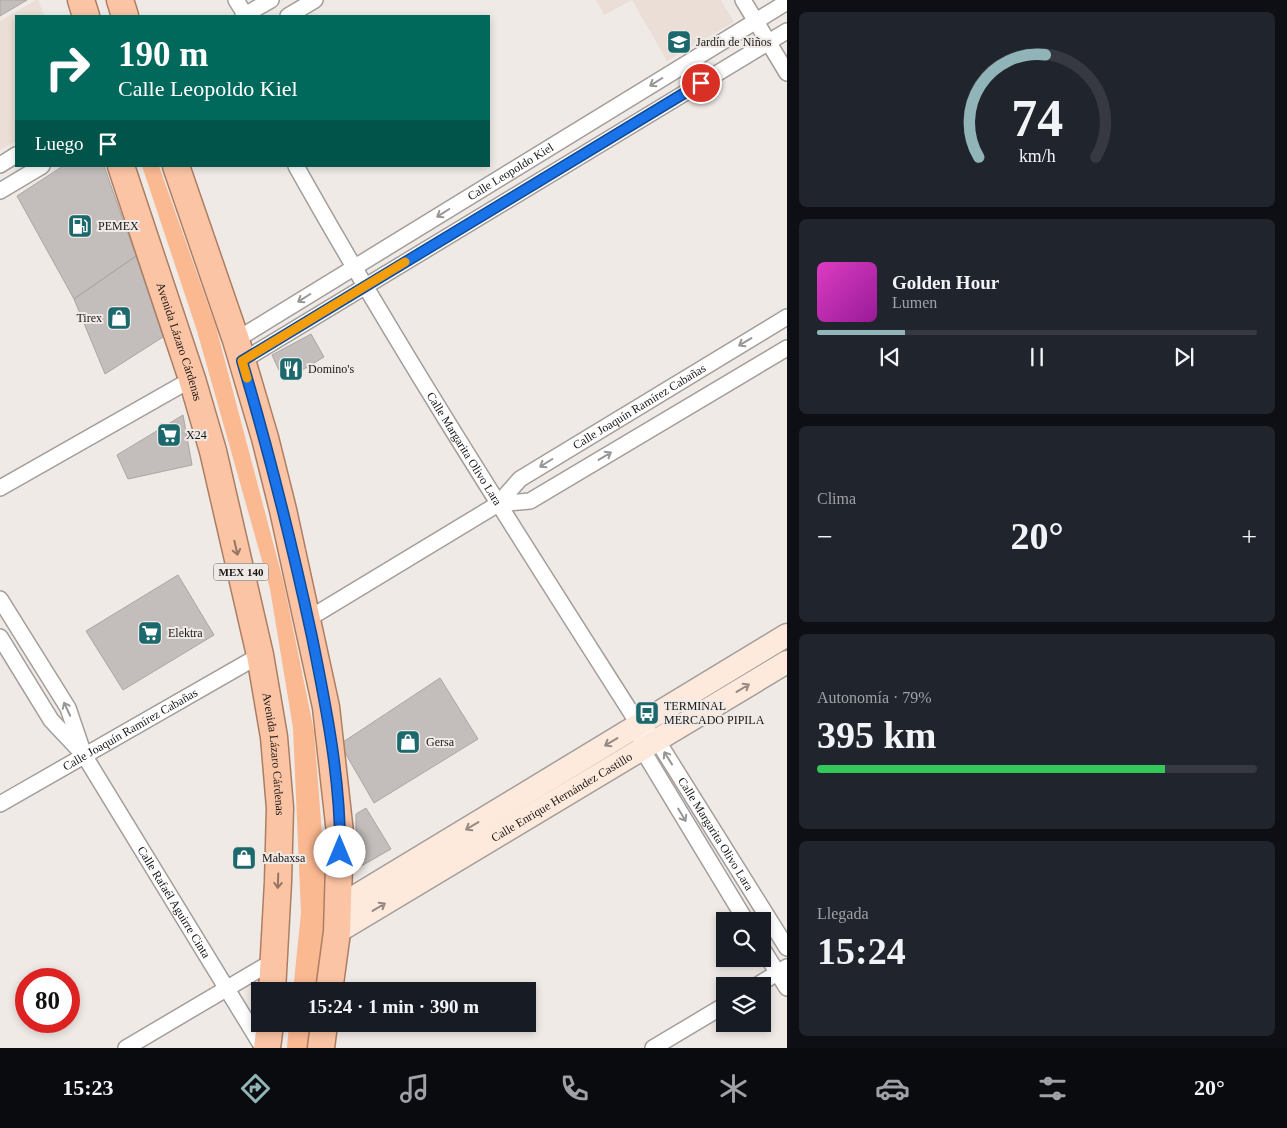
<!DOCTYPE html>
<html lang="es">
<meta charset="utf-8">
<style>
:root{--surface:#171b24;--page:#20242c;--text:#f1f3f6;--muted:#9ea1a6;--line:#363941;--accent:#91b4b8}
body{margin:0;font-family:"Times New Roman",serif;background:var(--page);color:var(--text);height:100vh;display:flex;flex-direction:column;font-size:19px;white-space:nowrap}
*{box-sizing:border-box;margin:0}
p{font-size:16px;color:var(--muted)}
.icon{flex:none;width:28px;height:28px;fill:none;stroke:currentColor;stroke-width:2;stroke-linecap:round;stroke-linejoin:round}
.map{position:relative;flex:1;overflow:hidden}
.sheet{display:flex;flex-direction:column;gap:12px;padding:12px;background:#0d0f14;width:500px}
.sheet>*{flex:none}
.top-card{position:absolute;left:15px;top:15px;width:475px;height:152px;border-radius:0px;box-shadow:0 2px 8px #0003;background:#00695c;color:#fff;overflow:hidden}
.fabs{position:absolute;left:716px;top:912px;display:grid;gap:10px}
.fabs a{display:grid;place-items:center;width:55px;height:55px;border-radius:0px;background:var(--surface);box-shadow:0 2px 8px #0003;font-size:25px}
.speed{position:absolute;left:15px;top:968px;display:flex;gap:10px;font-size:25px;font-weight:700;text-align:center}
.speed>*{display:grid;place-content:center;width:65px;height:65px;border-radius:50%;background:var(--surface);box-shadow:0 2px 8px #0003;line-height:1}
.speed .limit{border:8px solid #d22;background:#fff;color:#111}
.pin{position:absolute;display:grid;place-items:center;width:42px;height:42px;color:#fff;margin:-21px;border:2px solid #fff;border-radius:50%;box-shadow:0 1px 5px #0007}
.me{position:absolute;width:55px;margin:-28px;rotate:0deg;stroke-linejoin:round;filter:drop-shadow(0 0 4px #0008)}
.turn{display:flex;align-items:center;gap:18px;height:105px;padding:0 20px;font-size:22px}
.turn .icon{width:65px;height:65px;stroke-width:2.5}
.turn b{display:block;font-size:35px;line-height:42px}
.then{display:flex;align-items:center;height:48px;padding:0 20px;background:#0003;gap:10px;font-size:19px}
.big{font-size:38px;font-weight:800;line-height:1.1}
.sheet .tile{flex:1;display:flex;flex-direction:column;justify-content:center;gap:8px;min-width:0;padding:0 18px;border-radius:8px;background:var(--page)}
.sheet .dial{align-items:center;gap:0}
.dial svg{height:130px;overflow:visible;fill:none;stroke:var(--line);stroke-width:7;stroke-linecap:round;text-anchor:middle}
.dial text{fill:var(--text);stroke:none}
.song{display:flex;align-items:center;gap:15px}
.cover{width:60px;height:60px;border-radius:8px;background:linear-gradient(135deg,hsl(310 70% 55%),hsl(300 70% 35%))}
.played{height:5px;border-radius:2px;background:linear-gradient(90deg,var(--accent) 20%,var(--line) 20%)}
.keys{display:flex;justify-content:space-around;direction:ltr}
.heat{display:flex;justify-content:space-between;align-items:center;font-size:28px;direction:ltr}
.charge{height:8px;border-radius:4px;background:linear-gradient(90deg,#34c759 79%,var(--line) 0)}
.trip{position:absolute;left:251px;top:982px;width:285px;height:50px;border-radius:0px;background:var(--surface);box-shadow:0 2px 8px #0003;font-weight:800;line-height:50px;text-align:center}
.tab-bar{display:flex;height:80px;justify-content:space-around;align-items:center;background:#090b0e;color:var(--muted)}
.tab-bar .icon{width:35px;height:35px}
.tab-bar .on{color:var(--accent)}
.tab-bar b{font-size:22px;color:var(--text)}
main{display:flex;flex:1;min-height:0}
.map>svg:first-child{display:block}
</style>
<main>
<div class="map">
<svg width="787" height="1048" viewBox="0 0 787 1048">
<rect width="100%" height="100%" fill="#efeae6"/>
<path fill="#ebded6" d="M36,0H38L45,16H16V141L0,150V21Z
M596,0H632L604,15Z
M632,0H721L734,22L667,61Z"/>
<path fill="#fbb992" d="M142,166H159L216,327L284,584L314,731L329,924L322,991H293L301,913L293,728L270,589L197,331Z
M289,1024H318L316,1048H287Z"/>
<path fill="#c3bebb" stroke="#aca6a3" d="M0,0H27L0,16Z
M63,166H104L136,256L74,299L17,196Z
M136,256L163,337L105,374L74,299Z
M311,334L324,357L284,381L272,355Z
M183,415L192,465L128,479L117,455Z
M178,575L214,635L123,690L86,631Z
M440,678L478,739L374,803L340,744Z
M366,808L391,849L356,869V814Z"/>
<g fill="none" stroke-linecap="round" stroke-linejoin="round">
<defs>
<g id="minor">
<path d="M236,0L246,16"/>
<path d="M743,0L787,73"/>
<path d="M243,16L271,0"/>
<path d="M288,16L315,0"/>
<path d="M0,165L16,155"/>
<path id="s1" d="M296,166C403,357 522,541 639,725L657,740L787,948"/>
<path d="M0,191L42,166"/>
<path id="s2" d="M236,340L787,2"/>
<path d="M242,361L787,31"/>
<path d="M0,488L192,379"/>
<path d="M498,504L530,501L787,348"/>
<path d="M0,599L68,708L82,749"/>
<path id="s3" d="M308,619L498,504L520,479L787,317"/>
<path id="s4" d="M0,637L51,720L84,755L263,1048"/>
<path d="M641,742L642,749L746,921"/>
<path id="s5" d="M0,804L260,655"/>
<path d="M762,948L787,988"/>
<path d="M756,986L787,967"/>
<path d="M126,1048L275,960"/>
<path d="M653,1048L725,1005"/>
</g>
<g id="secondary">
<path d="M338,907L787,635"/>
<path id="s6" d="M337,932L787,662"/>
</g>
<g id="trunk">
<path d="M81,0L86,16"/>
<path d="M120,0L125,16"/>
<path id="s7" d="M121,166L192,379L213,451L260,655L274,737L280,808L278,882L272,991"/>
<path d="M176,166L236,340L265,438L283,510L326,707L340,833L337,932L329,991"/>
<path d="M267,1048L270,1024"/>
<path d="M321,1048L324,1024"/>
</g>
</defs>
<use href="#minor" stroke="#a49e9b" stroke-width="18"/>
<use href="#secondary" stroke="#a49e9b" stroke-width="25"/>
<use href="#trunk" stroke="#ab7e64" stroke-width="29"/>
<use href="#minor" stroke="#fff" stroke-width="15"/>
<use href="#secondary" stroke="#fee9dd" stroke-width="22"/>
<use href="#trunk" stroke="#fbc4a4" stroke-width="26"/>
</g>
<defs><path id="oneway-shaft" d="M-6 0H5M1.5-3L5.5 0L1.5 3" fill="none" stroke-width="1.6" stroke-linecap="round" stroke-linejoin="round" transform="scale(1.25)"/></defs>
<g stroke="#989796">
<use href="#oneway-shaft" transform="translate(656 82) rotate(148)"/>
<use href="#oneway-shaft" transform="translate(443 213) rotate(148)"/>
<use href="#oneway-shaft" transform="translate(304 298) rotate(148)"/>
<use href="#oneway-shaft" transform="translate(745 342) rotate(149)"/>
<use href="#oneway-shaft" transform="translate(605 456) rotate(-31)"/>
<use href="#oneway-shaft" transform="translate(546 463) rotate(148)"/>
<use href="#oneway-shaft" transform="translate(67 709) rotate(-115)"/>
<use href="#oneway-shaft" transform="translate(668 758) rotate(-122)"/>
<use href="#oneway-shaft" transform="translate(682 815) rotate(59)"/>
</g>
<g stroke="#957664">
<use href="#oneway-shaft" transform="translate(236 548) rotate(77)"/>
<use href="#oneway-shaft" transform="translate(278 881) rotate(92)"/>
</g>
<g stroke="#978a83">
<use href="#oneway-shaft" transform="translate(743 688) rotate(-31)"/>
<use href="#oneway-shaft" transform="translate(611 742) rotate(149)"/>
<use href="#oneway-shaft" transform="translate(472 826) rotate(149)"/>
<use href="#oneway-shaft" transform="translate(379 907) rotate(-31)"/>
</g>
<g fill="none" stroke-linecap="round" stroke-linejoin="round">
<defs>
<path id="route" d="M340,852C341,781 326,706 312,637C292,544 269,452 242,361L701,83"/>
</defs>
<use href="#route" stroke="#114b97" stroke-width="12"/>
<use href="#route" stroke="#1a73e8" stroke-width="9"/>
<path stroke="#f59e0b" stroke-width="9" d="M247,378L242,361L405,262"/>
</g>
<defs>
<symbol id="school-square" viewBox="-11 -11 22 22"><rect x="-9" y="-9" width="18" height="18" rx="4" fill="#1b686d" stroke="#efeae6"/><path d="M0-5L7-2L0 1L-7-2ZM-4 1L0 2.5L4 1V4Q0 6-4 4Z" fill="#fff"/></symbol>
<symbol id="fuel-square" viewBox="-11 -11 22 22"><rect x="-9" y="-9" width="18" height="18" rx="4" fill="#1b686d" stroke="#efeae6"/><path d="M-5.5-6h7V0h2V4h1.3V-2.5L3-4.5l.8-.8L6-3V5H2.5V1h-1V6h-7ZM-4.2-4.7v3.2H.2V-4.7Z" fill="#fff"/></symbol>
<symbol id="shop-square" viewBox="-11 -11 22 22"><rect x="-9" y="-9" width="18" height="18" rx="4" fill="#1b686d" stroke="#efeae6"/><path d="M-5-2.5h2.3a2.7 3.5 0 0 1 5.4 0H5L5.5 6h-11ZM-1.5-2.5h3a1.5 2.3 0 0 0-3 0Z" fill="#fff"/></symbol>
<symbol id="restaurant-square" viewBox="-11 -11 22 22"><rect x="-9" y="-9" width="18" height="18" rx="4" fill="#1b686d" stroke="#efeae6"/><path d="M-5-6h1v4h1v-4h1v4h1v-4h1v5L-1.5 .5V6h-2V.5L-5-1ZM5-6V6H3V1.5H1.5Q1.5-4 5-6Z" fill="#fff"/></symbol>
<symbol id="supermarket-square" viewBox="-11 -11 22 22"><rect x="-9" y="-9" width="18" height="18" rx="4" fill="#1b686d" stroke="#efeae6"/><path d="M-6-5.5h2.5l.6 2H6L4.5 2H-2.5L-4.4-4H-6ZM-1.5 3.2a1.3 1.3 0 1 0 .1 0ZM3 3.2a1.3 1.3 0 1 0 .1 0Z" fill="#fff"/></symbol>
<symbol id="bus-square" viewBox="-11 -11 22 22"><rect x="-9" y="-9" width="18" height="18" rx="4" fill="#1b686d" stroke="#efeae6"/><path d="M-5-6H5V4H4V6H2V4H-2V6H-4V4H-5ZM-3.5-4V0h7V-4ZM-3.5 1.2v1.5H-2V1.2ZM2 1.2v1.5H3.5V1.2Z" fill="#fff"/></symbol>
</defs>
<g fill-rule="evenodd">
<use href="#school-square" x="665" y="28" width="28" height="28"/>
<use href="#fuel-square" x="66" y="212" width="28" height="28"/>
<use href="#shop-square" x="105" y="304" width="28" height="28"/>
<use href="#restaurant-square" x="277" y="355" width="28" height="28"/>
<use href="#supermarket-square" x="155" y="421" width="28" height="28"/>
<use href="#supermarket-square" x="136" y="619" width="28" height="28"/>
<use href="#bus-square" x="633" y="699" width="28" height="28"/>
<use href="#shop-square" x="394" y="728" width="28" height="28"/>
<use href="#shop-square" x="230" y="844" width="28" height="28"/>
</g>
<g text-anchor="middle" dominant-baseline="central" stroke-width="4" stroke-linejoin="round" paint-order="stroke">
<rect fill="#efeae6" stroke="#595654" stroke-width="1" x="213.5" y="563.5" width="55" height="17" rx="4"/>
<g font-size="11" font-weight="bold" fill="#191716">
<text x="241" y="572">MEX 140</text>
</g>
<g font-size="12" fill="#191716" stroke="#efeae6" text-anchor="start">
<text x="696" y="42">Jardín de Niños</text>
<text x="98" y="226">PEMEX</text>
<text x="102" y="318" text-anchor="end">Tirex</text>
<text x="308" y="369">Domino's</text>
<text x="186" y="435">X24</text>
<text x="168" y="633">Elektra</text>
<text x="664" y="706">TERMINAL<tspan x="664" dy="14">MERCADO PIPILA</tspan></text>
<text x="426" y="742">Gersa</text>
<text x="262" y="858">Mabaxsa</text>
</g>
<g font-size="12" fill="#191716" stroke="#efeae6">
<text stroke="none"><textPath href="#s2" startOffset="322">Calle Leopoldo Kiel</textPath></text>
<text stroke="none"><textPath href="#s7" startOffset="185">Avenida Lázaro Cárdenas</textPath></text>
<text stroke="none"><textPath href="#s3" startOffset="395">Calle Joaquín Ramírez Cabañas</textPath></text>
<text stroke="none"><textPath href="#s1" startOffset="329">Calle Margarita Olivo Lara</textPath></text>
<text stroke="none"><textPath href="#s5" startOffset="150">Calle Joaquín Ramírez Cabañas</textPath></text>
<text stroke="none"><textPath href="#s7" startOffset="609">Avenida Lázaro Cárdenas</textPath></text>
<text stroke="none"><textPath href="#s6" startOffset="262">Calle Enrique Hernández Castillo</textPath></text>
<text stroke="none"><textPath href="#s1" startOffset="790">Calle Margarita Olivo Lara</textPath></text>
<text stroke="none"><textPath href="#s4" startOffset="318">Calle Rafaél Aguirre Cinta</textPath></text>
</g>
</g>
</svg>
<div class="fabs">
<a><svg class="icon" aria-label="search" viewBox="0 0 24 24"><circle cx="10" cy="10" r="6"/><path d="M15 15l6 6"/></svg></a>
<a><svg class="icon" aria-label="layers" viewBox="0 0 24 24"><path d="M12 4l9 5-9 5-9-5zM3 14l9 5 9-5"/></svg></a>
</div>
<div class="speed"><div class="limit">80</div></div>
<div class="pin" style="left:701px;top:83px;background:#d93025"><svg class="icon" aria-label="arrive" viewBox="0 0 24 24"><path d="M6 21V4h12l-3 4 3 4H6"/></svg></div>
<svg class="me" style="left:340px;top:852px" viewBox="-20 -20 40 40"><circle r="19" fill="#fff"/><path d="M0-13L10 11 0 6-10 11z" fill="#1a73e8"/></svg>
<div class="trip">15:24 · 1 min · 390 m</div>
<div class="top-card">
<div class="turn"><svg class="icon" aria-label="right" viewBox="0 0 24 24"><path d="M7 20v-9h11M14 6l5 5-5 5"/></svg><div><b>190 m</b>Calle Leopoldo Kiel</div></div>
<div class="then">Luego<svg class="icon" aria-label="arrive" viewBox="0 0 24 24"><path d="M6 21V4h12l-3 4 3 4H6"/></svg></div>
</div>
</div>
<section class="sheet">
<div class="tile dial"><svg viewBox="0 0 100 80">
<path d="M14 69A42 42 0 1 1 86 69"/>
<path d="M14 69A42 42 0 0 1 55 6" stroke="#91b4b8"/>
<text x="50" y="56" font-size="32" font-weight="700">74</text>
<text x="50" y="72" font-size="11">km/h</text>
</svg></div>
<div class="tile">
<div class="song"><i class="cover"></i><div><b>Golden Hour</b><p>Lumen</p></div></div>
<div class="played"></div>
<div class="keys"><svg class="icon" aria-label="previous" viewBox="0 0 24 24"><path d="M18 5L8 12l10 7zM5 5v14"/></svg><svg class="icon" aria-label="pause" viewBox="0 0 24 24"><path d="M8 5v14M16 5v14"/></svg><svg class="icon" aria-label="next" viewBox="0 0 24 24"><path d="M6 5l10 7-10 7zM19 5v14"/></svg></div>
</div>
<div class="tile"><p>Clima</p>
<div class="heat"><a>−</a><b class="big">20°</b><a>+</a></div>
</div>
<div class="tile"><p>Autonomía · 79%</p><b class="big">395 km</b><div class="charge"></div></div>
<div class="tile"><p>Llegada</p><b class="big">15:24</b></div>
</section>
</main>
<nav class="tab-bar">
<b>15:23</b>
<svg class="icon on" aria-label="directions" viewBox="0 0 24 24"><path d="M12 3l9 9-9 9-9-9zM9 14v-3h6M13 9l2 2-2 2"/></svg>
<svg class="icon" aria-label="music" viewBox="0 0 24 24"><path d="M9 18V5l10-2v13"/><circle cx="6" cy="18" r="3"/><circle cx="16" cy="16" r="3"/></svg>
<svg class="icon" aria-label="phone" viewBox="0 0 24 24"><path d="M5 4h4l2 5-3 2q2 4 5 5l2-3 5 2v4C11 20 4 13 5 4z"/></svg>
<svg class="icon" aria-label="climate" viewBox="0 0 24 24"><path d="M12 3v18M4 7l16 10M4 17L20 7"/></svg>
<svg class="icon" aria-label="car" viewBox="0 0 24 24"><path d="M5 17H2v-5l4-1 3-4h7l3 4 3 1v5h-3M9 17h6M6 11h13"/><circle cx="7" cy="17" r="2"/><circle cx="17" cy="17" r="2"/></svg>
<svg class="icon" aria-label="filters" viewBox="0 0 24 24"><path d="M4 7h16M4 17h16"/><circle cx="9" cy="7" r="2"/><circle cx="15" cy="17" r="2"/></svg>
<b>20°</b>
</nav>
